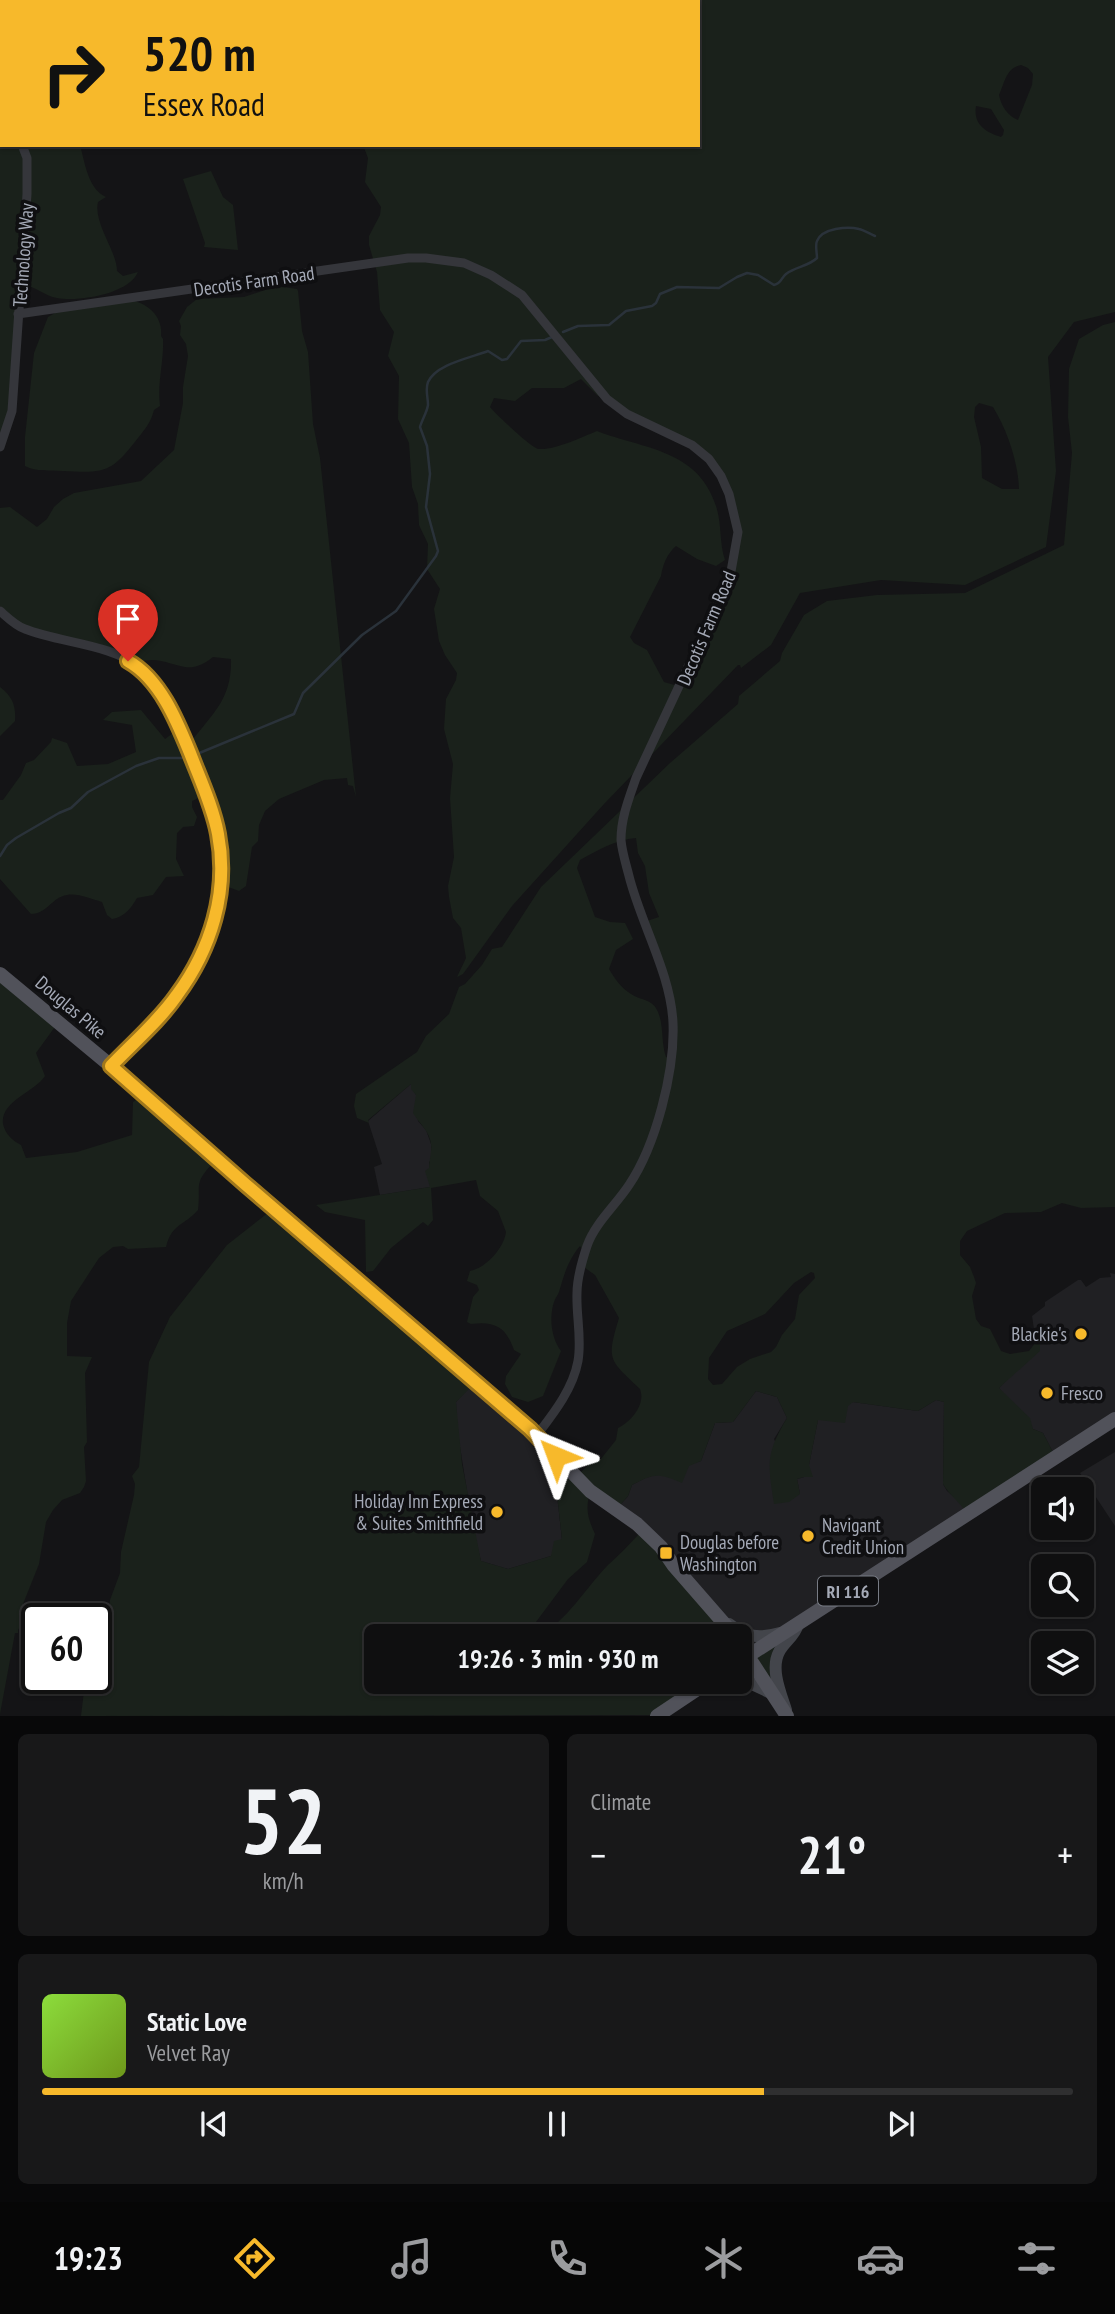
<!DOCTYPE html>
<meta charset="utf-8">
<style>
:root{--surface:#0f0f10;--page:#181819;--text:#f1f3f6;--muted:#9b9c9f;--line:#2f2f30;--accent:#f7b92b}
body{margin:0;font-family:"PT Sans Narrow",sans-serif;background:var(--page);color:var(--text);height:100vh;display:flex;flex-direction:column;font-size:26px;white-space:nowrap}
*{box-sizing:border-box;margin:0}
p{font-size:23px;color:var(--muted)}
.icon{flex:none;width:38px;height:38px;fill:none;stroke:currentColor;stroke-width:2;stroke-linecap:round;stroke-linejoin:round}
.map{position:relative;height:1716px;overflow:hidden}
.drawer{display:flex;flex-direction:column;gap:18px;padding:18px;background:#080809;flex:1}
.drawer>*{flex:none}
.guide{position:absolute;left:0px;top:0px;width:700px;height:147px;box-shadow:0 2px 5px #0004,0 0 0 2px var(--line);background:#f7b92b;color:#111;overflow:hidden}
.controls{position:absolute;left:1031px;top:1477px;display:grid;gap:14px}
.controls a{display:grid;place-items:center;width:63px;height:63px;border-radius:10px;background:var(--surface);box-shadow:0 2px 5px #0004,0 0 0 2px var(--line);font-size:35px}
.speed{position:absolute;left:21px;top:1603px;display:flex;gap:14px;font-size:35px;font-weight:700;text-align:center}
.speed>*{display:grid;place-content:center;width:91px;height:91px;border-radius:50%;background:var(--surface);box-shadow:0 2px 5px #0004,0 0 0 2px var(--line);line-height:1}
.speed .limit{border:4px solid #111;border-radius:10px;background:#fff;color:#111}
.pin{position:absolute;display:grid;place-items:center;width:60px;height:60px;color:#fff;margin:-72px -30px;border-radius:50% 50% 50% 0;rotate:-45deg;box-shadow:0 0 7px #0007}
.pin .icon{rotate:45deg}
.me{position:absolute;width:77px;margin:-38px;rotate:316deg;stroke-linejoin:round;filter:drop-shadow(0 0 5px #0008)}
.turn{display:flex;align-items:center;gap:24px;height:147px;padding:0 28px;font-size:32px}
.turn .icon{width:91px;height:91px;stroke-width:2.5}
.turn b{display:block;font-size:49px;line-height:60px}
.big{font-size:52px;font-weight:700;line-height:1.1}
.drawer .widget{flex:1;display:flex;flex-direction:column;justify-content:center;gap:10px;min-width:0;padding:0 24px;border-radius:10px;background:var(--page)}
.drawer .dial{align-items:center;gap:0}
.dial b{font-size:91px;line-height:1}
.song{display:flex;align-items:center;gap:21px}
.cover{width:84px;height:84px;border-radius:10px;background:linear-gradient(135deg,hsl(90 70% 55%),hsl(80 70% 35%))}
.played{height:7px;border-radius:4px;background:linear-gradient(90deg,var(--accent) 70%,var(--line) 70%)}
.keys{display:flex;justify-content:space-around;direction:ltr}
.heat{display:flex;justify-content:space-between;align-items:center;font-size:38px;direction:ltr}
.drawer .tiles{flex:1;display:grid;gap:18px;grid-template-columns:1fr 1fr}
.widget:last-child{grid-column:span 2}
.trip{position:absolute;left:364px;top:1624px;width:388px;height:70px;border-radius:10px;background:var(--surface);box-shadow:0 2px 5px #0004,0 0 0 2px var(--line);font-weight:700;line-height:70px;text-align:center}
.tabs{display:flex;height:112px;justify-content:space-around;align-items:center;background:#060606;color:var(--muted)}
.tabs .icon{width:49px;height:49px}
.tabs .selected{color:var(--accent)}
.tabs b{font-size:32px;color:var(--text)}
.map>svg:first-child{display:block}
</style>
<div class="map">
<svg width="1115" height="1716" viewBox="0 0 1115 1716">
<rect width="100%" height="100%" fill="#141416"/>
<path fill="#202023" d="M411,1084L416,1095L418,1121L426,1130L431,1144V1160L429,1162L430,1187L380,1195L374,1167L382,1164L368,1121Z
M1110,1273L1115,1274V1420L1056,1458L1043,1433L1033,1429L999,1388L1040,1345L1036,1342L1032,1316L1045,1306V1302L1078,1280H1081L1086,1287L1100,1278L1111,1277Z
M469,1386L566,1470L556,1486L562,1540L551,1556L508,1569L481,1561L473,1528L457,1428L456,1402L469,1388Z
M756,1391L777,1397L787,1418L774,1439L800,1494L797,1479L804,1477L809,1465L818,1420L853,1402L918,1411L936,1400L944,1402L943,1484L947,1491L962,1503L968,1515L750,1657L740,1636L615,1511L628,1496L632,1485L645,1478L701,1461L715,1423L733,1422Z
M1115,1452V1526L1080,1473Z"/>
<path fill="#1a211b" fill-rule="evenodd" d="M338,0H1115V312L1074,322L1048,357L1056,471L1046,547L965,585L881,580L800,593L771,645L741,668L740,665H738L604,804L512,906L463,974L457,977L466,958L461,928L453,918L449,897L448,886L454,857L450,798L453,764L444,729L446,699L456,680L457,673L445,655L439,641L434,609L440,589L427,569L428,544L419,525L418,504L412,487L409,443L398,419L399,376L388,356L394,332L380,310L377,272L369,245V236L380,215L381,207L365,182L368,158L363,145H698V2H338ZM1021,65L1028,68L1033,74L1032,85L1018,120C1008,116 1001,106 999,95C1005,82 1006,68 1021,65ZM976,106L991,109L1004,130L1003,135L1001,137C985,132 973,124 976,106ZM581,379L597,395L617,409L695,451L710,464L736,511L734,573L678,686L664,682L647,650L634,643L630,637L661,576C663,564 667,554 676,546L697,559L716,566L725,560C719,542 722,524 716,506C698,449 643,449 597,431C582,437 556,450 539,449C532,449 496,414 490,407L494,398L515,401L532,388H564ZM979,403L993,407C1007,430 1018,461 1019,489H1002L982,478L981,447L974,417L975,407Z
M0,109L2,112V145H80C85,163 88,189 106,197L98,202C93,223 117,251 117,271L123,276L138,272C129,294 79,302 57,298C45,296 37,287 22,284L10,416L0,446Z
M211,171L223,197L233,205L238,250L204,247L205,243L183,179Z
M283,287L297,289L298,291L302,331L308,352L313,424L320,458L356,797L353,786L348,785L347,778L324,780L279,799L265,811L259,825L258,841L252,847L246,886L239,891L223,885C226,850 221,826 208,794L192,801V807L197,817L194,826L183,827L177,833L176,859L184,876L166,877L153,895L137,898C131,908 125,917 112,919L107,915L102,902C91,899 78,893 67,895C52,897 47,914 31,914L0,879V800H3L21,775L26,763L34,760L51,742L52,738L67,743L77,766L108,764L136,752L132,725L103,720L112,712L141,710L165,739L181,727L190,743C213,713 232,699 231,659L213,657C191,674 185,666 161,661C153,659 145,661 138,661L12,622L0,606V508L10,507L37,527L47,519L54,507L63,499L74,493L141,481L174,450L183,403V387L188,356L186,344L180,335L181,326L179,321L187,307L197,299L244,297L271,288Z
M131,300C149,304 163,317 161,336L163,339C164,362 157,382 160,406L154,410C151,422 146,428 138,438C111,473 106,473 63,471C49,470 37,472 25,466V437L34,353L48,317L62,309Z
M1115,322V1207L1081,1208L1062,1203L1041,1212L1005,1213L967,1231L960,1241V1255L970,1267L974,1277L976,1283L972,1296L976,1319L981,1326L990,1329L1001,1351L1010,1354L1029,1351L1036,1342L1040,1344V1351L999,1388L1030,1418L1033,1429L1043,1433L1056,1458L968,1515C961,1503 950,1496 943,1484L944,1402L936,1400L918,1411L853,1402L848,1406L845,1423L818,1420L809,1465L813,1477H804L797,1479L800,1494L789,1502L774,1504C768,1464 765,1455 787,1418L777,1397L756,1391L733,1422L715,1423L701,1461L689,1466L682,1483C658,1473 655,1473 632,1485L628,1496L615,1511L590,1493C585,1509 588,1519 595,1534L587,1562L568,1579L533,1626L504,1628L479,1624L463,1634L465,1636H376V1682H731L708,1686L663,1715L81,1716L84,1691L90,1685L91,1678H96V1650L107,1627L110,1600L120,1573L121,1552L134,1495L135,1484L132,1476L139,1467L149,1362L170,1317L227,1245L269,1212L469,1386L470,1388L456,1402L462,1464L481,1561L508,1569L551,1556L554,1541L562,1539L556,1486L567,1471L576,1477L589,1464L592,1456L600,1460L616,1440L618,1428C631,1422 646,1404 640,1389C609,1359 606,1361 619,1318L595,1275L581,1265L585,1254L580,1246C568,1260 564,1275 559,1292C558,1295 555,1298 554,1302C549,1317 551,1338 561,1351L543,1396L528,1402L512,1397L505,1384L506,1376L521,1354L514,1350C506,1327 495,1321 471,1324L467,1322L473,1297L479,1290L477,1285L467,1281L470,1271C486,1268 504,1248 506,1232L498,1211L480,1196L476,1180L431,1188L433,1220L428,1226L423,1222L391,1248L373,1271L366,1272L365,1220L325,1212L316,1205L430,1187L425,1171L429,1168C429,1160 432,1153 431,1144C430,1132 419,1123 413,1113L416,1095L411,1089V1084L368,1120L369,1123L357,1118L354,1106L356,1094L417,1052L426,1036L449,1014L459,987L465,984L482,965L492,949L502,947L541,887L670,763L738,704L739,696L780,661L782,653L804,615L827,601L877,595L965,593L1064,545L1072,453L1068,417L1069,369L1079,339L1103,325ZM636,838L638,853L645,866L649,893L659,917L644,922L673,1019V1060L666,1057C661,1043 664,1026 658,1012C653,999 642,1001 631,994C621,988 615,979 609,969L616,950L633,939L625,923L610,922L595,917L577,868L580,860C598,850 615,840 636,838ZM811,1272L814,1273L815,1278L799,1295L795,1319L782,1335L776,1347L771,1352L750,1359L737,1367L722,1384L713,1385L708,1379L709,1358L727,1331L765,1314L794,1283Z
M0,687C13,697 16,706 15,721L0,736Z
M0,974L57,1024L36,1053L45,1076C35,1092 0,1101 3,1124C5,1134 13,1141 21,1145L26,1158L77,1152L132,1135L133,1102L142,1096L214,1162C193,1184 201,1183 198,1210C184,1226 172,1223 166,1247L128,1249L123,1246L113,1247L99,1258L71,1301L67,1323V1356L92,1357L85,1373L87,1442L84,1447L86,1481L84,1487L80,1493L62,1500L53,1510L46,1522L39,1564L23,1604L24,1621L18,1630V1633H15L0,1714Z
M639,1534L735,1636H540C568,1619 585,1589 608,1565C619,1555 629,1545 639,1534Z
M787,1634L777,1654L778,1683L740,1681V1643L750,1657Z"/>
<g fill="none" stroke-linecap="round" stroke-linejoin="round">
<path stroke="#2a323a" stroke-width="2.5" d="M563,332L578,326L609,325L626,311L652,306L656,303L660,294L677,287L719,288L737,277L747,273L758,275L774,285C782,283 780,279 786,274C795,267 809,266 817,258C817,253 815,245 817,241C822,228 848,226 859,229C864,230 870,234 875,236
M197,754L294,714L303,693L362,635L396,611L436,556L438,551L426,507L430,474L427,446L420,427C422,420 427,412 428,405C428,397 425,390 428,382C436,364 470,358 488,351L502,360L507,359L521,341L545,340L552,337
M0,856L7,845L16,838L59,813L71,808L88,792L136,766L159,758H186"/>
<path stroke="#35363b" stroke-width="9" d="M0,110L2,112
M18,314L408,258H426L464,263L491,275L522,295L607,399L627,414L692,445L709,459L721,476L729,494L738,532L730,577L636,778C629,798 621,818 621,840C622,852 626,864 629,876C641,924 671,974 673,1023C675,1071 656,1145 629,1185C616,1205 595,1223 587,1246C582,1261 577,1277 577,1293C576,1316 582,1338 578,1361C573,1389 553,1414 537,1435
M0,447L12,411L27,194V158L22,145
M0,611C7,617 16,626 25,629C60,643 112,644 141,668C163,687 182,734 193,760C202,783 215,812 218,836C227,894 212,950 177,996C158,1021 133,1043 111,1066"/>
<path stroke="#43454b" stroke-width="12" d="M729,1624C746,1637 759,1639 780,1633
M740,1682L750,1683L773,1694
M707,1683L724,1684L737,1682
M786,1710C781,1694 770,1669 779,1652C784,1642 795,1636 798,1624"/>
<path stroke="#51525a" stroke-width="14" d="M0,974L111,1066L245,1184L530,1429L590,1491L637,1524L661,1547L674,1566L735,1636
M740,1644L787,1716
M740,1661L1115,1419
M657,1716L708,1682"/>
</g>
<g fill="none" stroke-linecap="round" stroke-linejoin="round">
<defs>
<path id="route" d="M128,661C160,679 177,721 190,753C200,779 213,807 218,834C229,892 211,949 177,995C159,1021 133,1043 111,1066L245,1184L530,1429L556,1456"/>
</defs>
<use href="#route" stroke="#a1781c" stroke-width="18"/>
<use href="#route" stroke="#f7b92b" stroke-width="12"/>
</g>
<g fill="#f7b92b" stroke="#0f0f11" stroke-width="2.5">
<circle cx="1081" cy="1334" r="7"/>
<circle cx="1047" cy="1393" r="7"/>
<circle cx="497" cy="1512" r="7"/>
<circle cx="808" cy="1536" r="7"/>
<rect x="659" y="1546" width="14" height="14" rx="3.5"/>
</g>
<g text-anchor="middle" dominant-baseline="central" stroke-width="7" stroke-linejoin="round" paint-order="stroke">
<rect fill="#0f0f11" stroke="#787c85" stroke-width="2" x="818" y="1576.5" width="60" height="29" rx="5"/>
<g font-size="18" font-weight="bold" fill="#a5aab7">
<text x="848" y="1591">RI 116</text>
</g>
<g font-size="19" fill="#a5aab7" stroke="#0f0f11">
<text transform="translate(23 255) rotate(-86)">Technology Way</text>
<text transform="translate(254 281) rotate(-8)">Decotis Farm Road</text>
<text transform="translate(706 628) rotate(-67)">Decotis Farm Road</text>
<text transform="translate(71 1007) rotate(40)">Douglas Pike</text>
</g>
<g font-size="19" fill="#a5aab7" stroke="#0f0f11" text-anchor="start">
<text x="1067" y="1334" text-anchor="end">Blackie's</text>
<text x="1061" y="1393">Fresco</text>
<text x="483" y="1501" text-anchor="end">Holiday Inn Express<tspan x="483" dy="22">&amp; Suites Smithfield</tspan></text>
<text x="822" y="1525">Navigant<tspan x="822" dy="22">Credit Union</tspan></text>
<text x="680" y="1542">Douglas before<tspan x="680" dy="22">Washington</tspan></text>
</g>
</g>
</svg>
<div class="controls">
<a><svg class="icon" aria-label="sound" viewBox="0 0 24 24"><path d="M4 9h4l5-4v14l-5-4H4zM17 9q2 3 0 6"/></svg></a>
<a><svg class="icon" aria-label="search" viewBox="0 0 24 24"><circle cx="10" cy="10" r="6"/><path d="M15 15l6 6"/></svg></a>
<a><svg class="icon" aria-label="layers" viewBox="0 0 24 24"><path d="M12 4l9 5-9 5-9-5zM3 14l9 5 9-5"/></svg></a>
</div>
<div class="speed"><div class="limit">60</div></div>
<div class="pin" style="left:128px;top:661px;background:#d93025"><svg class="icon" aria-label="arrive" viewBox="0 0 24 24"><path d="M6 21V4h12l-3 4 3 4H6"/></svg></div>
<svg class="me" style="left:556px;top:1456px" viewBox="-20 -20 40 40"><path d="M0-17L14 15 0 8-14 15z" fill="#f7b92b" stroke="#fff" stroke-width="4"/></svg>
<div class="trip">19:26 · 3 min · 930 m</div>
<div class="guide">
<div class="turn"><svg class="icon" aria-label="right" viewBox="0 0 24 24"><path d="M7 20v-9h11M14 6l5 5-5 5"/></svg><div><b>520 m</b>Essex Road</div></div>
</div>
</div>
<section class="drawer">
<div class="tiles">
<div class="widget dial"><b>52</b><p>km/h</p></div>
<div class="widget"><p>Climate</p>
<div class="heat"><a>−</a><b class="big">21°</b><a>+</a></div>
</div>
<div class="widget">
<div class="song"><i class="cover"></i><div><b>Static Love</b><p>Velvet Ray</p></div></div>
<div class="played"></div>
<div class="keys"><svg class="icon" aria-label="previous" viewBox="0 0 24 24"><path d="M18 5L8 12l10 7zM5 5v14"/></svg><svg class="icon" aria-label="pause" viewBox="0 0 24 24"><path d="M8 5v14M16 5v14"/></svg><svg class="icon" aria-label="next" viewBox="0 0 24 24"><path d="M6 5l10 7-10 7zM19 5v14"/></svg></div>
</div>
</div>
</section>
<nav class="tabs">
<b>19:23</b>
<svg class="icon selected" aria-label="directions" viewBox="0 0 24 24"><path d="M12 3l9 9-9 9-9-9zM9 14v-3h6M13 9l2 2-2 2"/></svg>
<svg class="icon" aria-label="music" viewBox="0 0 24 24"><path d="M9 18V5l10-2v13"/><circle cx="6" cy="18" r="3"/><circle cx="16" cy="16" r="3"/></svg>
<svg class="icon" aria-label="phone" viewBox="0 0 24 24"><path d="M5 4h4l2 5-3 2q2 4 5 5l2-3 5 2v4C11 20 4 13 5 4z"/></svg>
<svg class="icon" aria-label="climate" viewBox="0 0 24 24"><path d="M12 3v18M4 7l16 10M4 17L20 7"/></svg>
<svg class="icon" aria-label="car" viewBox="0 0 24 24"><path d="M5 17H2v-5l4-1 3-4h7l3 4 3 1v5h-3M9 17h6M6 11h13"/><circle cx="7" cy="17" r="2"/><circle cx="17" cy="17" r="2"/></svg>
<svg class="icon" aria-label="filters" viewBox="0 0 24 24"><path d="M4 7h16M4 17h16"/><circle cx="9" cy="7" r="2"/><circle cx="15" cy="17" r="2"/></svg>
</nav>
